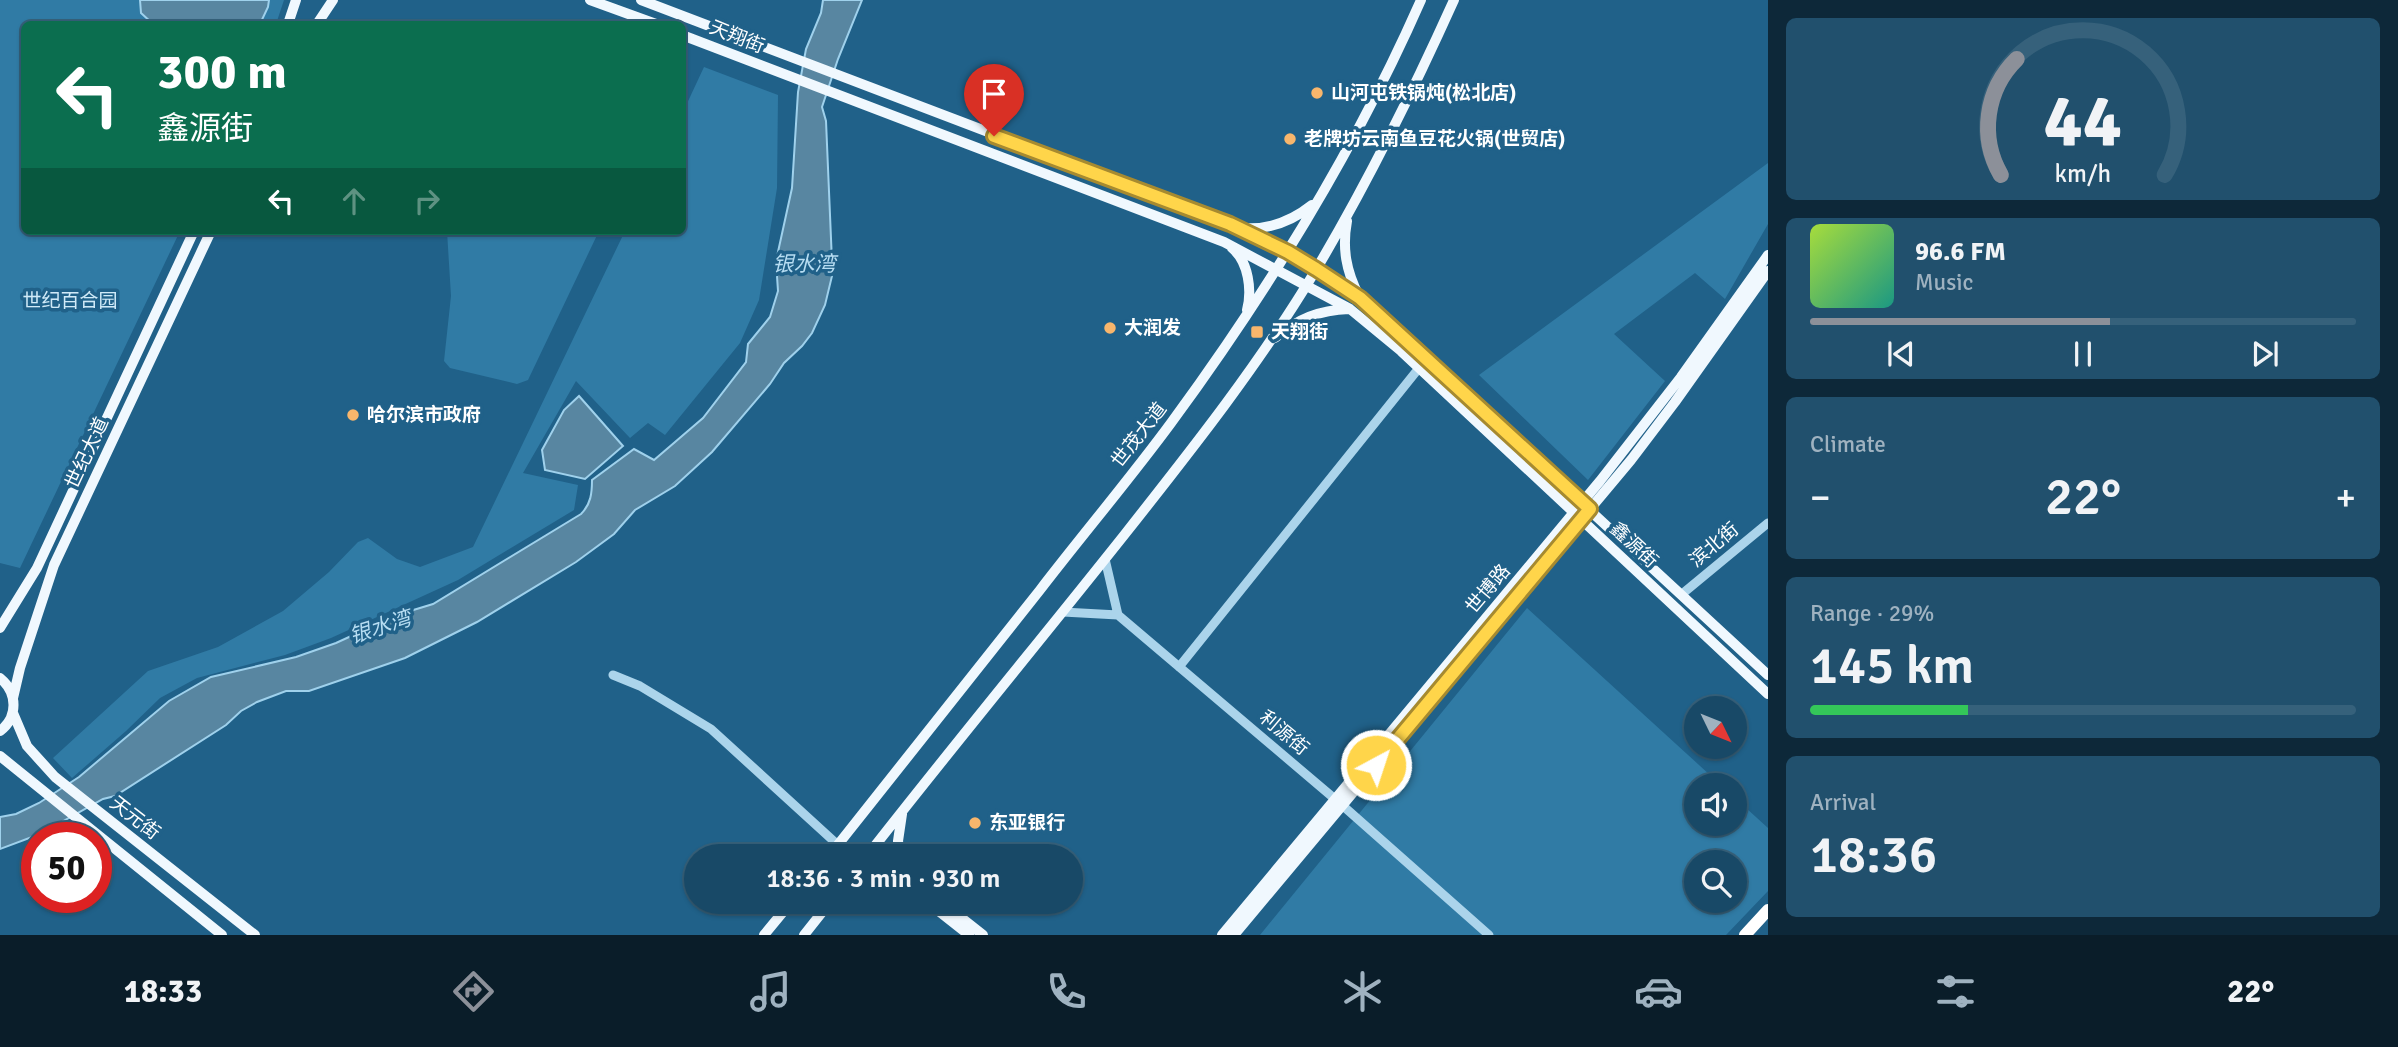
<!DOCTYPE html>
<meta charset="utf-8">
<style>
:root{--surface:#184967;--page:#21506d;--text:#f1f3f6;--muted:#9fb2c0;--line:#36617b;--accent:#8c9099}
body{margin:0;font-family:Signika,"Noto Sans SC",sans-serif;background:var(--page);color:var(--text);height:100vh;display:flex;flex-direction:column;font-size:26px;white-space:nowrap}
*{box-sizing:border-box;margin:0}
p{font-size:23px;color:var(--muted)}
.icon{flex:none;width:38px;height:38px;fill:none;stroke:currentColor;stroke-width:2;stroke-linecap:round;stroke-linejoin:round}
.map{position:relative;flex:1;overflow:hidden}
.details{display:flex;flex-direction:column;gap:18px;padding:18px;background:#0d2839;width:630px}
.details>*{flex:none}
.banner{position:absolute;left:21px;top:21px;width:665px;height:214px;border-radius:10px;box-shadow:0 2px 5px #0004,0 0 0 2px var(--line);background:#0b6e4f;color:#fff;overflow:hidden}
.needle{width:46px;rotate:133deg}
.buttons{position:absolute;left:1684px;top:696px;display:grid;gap:14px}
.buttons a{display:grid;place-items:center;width:63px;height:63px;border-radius:50%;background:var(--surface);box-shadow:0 2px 5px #0004,0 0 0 2px var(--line);font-size:35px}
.speed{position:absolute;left:21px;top:822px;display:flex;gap:14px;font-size:35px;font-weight:700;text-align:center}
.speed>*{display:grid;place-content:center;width:91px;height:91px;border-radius:50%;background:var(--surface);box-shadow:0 2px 5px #0004,0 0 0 2px var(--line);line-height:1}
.speed .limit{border:10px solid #d22;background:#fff;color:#111}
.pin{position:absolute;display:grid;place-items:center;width:60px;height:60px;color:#fff;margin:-72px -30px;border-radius:50% 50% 50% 0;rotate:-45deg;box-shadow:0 0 7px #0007}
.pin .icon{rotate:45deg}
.me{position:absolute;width:77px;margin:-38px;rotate:40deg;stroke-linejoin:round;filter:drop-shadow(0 0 5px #0008)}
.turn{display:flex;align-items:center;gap:24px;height:147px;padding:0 21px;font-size:32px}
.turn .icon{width:91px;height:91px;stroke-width:2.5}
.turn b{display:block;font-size:49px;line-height:60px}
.lanes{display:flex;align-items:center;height:66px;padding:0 21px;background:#0003;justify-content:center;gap:35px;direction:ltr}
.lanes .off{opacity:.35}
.big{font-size:52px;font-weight:600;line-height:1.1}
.details .tile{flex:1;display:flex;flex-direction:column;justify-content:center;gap:10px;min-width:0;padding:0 24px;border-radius:10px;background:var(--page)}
.details .dial{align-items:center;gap:0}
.dial svg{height:182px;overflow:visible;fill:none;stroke:var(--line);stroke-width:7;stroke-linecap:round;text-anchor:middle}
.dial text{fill:var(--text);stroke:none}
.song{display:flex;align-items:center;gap:21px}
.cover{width:84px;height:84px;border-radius:10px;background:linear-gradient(135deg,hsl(80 70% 55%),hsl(170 70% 35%))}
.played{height:7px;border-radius:4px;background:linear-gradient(90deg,var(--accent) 55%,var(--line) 55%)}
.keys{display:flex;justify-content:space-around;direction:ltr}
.heat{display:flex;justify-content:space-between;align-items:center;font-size:38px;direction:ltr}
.charge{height:10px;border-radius:5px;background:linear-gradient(90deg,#34c759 29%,var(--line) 0)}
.trip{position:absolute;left:684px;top:844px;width:399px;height:70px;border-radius:35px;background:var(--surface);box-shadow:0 2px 5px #0004,0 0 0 2px var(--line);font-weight:600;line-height:70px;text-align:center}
.dock{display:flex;height:112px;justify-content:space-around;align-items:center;background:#0a1d29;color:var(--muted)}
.dock .icon{width:49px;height:49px}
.dock .active{color:var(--accent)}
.dock b{font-size:32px;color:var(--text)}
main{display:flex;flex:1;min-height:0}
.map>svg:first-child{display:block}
</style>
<main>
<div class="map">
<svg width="1768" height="935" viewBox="0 0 1768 935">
<rect width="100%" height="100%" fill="#206189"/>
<path fill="#307ba5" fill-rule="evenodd" d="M0,0H284L276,24H24V231H180L20,568L0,563Z
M704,67L778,95L777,188L759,300L740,343L665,435L648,423L630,438L576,381L523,473L578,485L574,510L458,580L331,638L285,655L197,678L160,698L126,731L72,778L53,758L148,671L218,647L283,611L329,572L358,542L368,538L397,559L420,567L473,547L625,231H682L683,112Z
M1768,163V224L1725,299L1695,273L1614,334L1665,381L1588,480L1479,375Z
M447,231H599L528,380L517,384L450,368L444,361L451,296Z
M1527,608L1722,786H1696V824H1734V797L1768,828V891L1726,935H1260ZM1696,863H1734V901H1696Z"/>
<path fill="#5886a1" stroke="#9fd1ec" stroke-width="2" d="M140,0H269L268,7L260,24H157L152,23L141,13Z
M823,0H862L838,59L822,107L826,121L832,262V276L825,305L812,333L802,346L784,363L770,384L712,452L675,486L635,510L614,534L576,562L477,622L405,658L309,691H286L257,702L241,711L226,725L115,796L103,799L40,834L0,849V817L16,814L39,803L79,777L169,701L211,677L296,657L336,643L397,615L433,604L581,514C591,504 592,493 592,480L634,449L654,460L703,418L746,362L748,344L770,317L778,291L776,261L792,188L798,92L806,49L821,13Z
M579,396L623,446L585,479L545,470L542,450L564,410Z"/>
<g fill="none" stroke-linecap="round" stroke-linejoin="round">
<path stroke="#abd4eb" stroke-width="9" d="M1105,559L1118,615
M1682,594L1768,523
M1063,612L1118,615
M1118,615L1342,805L1489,935
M1179,667L1419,368
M613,675L640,686L711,729L838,845"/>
<path stroke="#f0f8fe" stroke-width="10" d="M590,0L656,24
M641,0L1230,224L1288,252L1360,298L1768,675
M288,24L296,0
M317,24L333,0
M682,35L1224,242L1350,309L1401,351L1768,694
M1347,221C1342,248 1346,271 1359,296
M1243,228C1270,230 1292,221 1312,205
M1232,248C1249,262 1252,291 1247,310
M1275,338C1298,319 1319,310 1349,309
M0,628L37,568L194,231
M0,678C18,693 18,717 0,731
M13,698L20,668L54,565L211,231
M13,713L27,746L55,777L255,935
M0,756L222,935
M829,856C900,767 970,678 1040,590C1083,534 1129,480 1171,423C1268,291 1355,150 1421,0
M867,856C952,747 1040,641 1125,534C1193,448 1261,362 1317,268C1368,182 1413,91 1454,0
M900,856L898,841L902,814
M926,901L969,935
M940,901L983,935
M764,935L792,901
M804,935L831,901
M1222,935L1600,481L1681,377L1768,255
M1234,935L1631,460L1675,402L1768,271"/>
<path stroke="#fff" stroke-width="12" d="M1745,935L1768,910"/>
</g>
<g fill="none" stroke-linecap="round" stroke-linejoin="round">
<defs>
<path id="route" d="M994,136L1230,224L1288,252L1316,269L1360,298L1590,509L1376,765"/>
</defs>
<use href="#route" stroke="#a68a30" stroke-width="18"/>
<use href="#route" stroke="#ffd54a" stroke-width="12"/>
</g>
<g fill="#f8b66c" stroke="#206189" stroke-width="2.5">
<circle cx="1317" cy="93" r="7"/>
<circle cx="1290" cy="139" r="7"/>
<circle cx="1110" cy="328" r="7"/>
<rect x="1250" y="325" width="14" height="14" rx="3.5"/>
<circle cx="353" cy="415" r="7"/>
<circle cx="975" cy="823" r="7"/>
</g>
<g text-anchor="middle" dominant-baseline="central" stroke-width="7" stroke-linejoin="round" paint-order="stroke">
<g font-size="19" fill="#fff" stroke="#206189">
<text transform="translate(737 37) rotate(22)">天翔街</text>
<text transform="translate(1139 435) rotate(-52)">世茂大道</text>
<text transform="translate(87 453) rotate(-65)">世纪大道</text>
<text transform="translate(1634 545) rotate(43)">鑫源街</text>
<text transform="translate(1714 545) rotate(-40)">滨北街</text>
<text transform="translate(1488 589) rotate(-50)">世博路</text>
<text transform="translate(1284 733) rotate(40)">利源街</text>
<text transform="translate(135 818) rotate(38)">天元街</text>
</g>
<g font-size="19" font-weight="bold" fill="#fff" stroke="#206189" text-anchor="start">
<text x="1331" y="93">山河屯铁锅炖(松北店)</text>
<text x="1304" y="139">老牌坊云南鱼豆花火锅(世贸店)</text>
<text x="1124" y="328">大润发</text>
<text x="1271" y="332">天翔街</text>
<text x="367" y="415">哈尔滨市政府</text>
<text x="989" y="823">东亚银行</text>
</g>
<g font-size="19" fill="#d0eaf8" stroke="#206189">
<text x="70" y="301">世纪百合园</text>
</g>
<g font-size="21" font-style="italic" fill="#b7ddf2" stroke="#206189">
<text x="804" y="264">银水湾</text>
<text transform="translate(380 627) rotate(-18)">银水湾</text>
</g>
</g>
</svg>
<div class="buttons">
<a><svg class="needle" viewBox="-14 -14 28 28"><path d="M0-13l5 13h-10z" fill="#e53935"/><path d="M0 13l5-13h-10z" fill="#9fb2c0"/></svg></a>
<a><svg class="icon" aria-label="sound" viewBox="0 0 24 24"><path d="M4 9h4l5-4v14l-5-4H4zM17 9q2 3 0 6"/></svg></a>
<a><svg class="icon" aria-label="search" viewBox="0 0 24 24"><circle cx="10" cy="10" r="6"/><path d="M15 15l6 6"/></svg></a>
</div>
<div class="speed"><div class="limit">50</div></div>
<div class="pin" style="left:994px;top:136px;background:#d93025"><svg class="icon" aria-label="arrive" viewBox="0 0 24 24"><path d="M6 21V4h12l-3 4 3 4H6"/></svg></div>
<svg class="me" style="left:1376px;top:765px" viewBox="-20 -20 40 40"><circle r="17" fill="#ffd54a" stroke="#fff" stroke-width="3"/><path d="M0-11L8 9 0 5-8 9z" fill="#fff"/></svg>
<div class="trip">18:36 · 3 min · 930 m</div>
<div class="banner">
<div class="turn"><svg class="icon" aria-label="left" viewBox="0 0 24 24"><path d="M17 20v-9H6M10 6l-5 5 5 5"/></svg><div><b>300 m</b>鑫源街</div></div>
<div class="lanes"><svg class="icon" aria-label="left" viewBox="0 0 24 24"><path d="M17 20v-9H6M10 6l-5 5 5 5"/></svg><svg class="icon off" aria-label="ahead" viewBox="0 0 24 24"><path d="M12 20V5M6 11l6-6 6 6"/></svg><svg class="icon off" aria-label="right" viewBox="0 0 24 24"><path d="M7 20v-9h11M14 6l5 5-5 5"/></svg></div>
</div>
</div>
<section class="details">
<div class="tile dial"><svg viewBox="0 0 100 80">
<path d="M14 69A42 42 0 1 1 86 69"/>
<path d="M14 69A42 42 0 0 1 21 18" stroke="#8c9099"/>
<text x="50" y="56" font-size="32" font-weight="700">44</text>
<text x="50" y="72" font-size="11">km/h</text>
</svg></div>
<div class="tile">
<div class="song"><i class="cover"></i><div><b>96.6 FM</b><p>Music</p></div></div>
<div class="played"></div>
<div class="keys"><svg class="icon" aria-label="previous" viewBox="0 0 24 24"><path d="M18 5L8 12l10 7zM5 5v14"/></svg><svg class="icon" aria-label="pause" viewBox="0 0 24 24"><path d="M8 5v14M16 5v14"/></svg><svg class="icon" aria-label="next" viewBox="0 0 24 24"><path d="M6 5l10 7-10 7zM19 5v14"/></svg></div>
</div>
<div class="tile"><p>Climate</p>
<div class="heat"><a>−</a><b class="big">22°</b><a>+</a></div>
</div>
<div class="tile"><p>Range · 29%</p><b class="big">145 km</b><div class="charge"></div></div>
<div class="tile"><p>Arrival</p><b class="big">18:36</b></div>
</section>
</main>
<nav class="dock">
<b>18:33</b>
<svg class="icon active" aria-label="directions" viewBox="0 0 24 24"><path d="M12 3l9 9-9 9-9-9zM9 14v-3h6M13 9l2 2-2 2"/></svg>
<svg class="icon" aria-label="music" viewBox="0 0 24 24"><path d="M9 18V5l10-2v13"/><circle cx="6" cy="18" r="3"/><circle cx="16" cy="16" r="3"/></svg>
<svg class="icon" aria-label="phone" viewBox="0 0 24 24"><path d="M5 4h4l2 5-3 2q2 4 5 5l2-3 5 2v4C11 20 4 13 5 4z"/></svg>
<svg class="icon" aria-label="climate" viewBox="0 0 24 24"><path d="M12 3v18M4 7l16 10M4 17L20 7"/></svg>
<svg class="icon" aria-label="car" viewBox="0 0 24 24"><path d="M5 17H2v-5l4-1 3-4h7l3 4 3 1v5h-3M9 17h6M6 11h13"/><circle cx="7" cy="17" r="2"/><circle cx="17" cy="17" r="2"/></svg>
<svg class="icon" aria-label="filters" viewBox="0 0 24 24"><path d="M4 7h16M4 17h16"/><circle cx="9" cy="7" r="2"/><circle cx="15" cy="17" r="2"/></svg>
<b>22°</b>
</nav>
